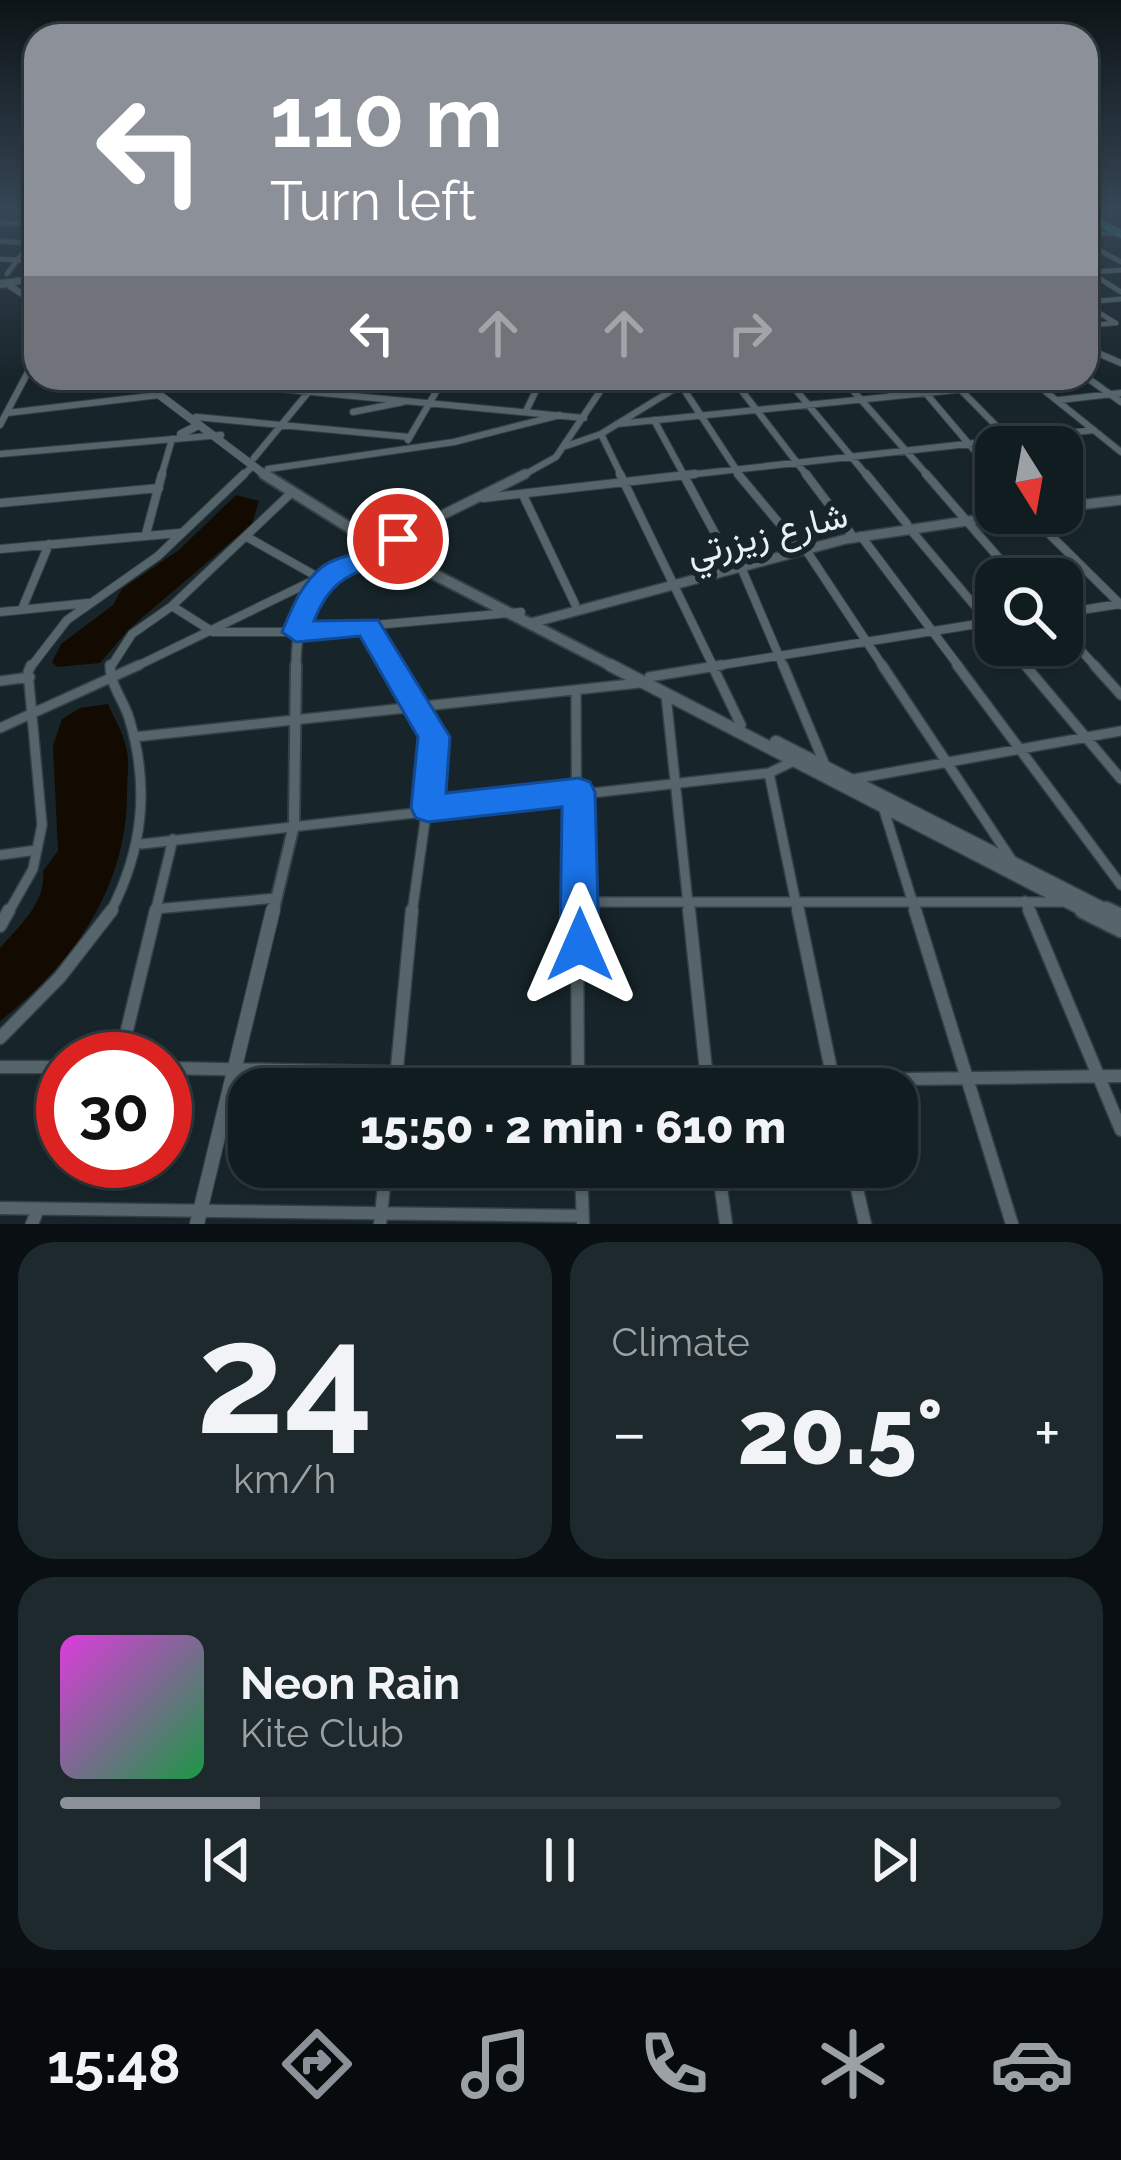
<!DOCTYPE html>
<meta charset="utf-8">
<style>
:root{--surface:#111c20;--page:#1e292d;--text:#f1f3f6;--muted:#9ca1a5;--line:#303a3e;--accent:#8c9099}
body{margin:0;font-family:Raleway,Vazirmatn,sans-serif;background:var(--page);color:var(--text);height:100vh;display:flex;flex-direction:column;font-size:45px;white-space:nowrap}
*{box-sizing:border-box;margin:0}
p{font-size:39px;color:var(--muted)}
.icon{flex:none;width:66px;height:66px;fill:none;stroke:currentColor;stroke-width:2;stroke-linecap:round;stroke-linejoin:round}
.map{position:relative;height:1224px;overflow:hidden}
.panel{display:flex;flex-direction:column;gap:18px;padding:18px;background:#090f12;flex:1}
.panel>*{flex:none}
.banner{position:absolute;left:24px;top:24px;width:1074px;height:366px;border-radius:36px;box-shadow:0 3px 9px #0004,0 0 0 3px var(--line);background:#8c9099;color:#fff;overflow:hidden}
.needle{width:78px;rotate:169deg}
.buttons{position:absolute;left:975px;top:426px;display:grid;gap:24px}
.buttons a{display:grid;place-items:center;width:108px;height:108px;border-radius:24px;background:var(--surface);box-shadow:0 3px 9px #0004,0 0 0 3px var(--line);font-size:60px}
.speed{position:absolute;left:36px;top:1032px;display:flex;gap:24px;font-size:60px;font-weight:700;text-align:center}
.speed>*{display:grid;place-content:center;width:156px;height:156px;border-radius:50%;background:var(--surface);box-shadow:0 3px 9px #0004,0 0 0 3px var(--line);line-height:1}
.speed .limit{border:18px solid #d22;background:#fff;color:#111}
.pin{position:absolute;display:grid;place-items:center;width:102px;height:102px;color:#fff;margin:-51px;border:6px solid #fff;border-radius:50%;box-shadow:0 3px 12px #0007}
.me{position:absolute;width:132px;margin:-66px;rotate:0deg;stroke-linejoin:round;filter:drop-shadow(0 0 9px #0008)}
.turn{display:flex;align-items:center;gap:42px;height:252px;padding:0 48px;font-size:54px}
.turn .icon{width:156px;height:156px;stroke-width:2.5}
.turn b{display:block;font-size:84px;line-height:102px}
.lanes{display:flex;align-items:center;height:114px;padding:0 48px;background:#0003;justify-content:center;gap:60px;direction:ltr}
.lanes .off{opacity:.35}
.big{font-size:90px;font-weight:800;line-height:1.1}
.panel .tile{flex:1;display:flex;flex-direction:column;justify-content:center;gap:18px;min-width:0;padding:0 42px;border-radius:36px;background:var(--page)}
.panel .dial{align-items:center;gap:0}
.dial b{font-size:156px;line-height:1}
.song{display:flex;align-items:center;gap:36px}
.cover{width:144px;height:144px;border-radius:18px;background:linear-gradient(135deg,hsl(300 70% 55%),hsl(140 70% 35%))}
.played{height:12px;border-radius:6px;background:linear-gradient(90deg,var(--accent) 20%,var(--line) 20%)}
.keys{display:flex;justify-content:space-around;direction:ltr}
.heat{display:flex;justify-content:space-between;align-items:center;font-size:66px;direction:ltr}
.panel .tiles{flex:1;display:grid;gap:18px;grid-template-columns:1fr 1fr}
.tile:last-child{grid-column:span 2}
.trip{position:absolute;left:228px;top:1068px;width:690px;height:120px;border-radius:36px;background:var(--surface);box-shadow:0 3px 9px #0004,0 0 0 3px var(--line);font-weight:800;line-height:120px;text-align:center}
.menu{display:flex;height:192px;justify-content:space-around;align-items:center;background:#070b0d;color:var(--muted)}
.menu .icon{width:84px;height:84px}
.menu .current{color:var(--accent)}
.menu b{font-size:54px;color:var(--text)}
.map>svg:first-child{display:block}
</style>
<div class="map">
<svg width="1121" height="1224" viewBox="0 0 1121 1224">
<rect width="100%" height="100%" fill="#17252a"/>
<path fill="#130b02" d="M236,495L259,501L252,524L130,628L100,663L57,667L52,662L61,644L113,605L122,589L179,550Z
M108,704C114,718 123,732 126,747C130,761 127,779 127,794C127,888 72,965 0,1021V948C20,925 46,903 43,871L58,851L53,746L62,719L80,708Z"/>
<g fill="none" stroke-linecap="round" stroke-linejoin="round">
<defs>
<path id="minor-far4" d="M0,223L36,224
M1086,235L1118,233
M0,241L34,244
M1086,243L1121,262
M0,259L36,261
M1086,270L1121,292
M1093,272L1121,270
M7,274L36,235
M17,280H36
M1087,302L1121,299
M1086,305L1116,323
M1086,326L1114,323"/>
<path id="minor-far3" d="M1086,326L1091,325
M1086,348L1121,363
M1086,377L1121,402
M164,378L584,418
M564,378L607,382
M732,378L808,477
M786,378L868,477
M842,378L929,477
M878,378L893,394
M913,378L996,476
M949,378L1017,447
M151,383L158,378
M1035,383L1121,452
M681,385L741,477
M1059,400L1121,393
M527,409L542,378
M353,412L403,402
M7,413L159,395
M196,417L409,437
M654,420L685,477
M617,424L1035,382
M0,425L36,357
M601,434L622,477
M408,440L444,378
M566,446L601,434L692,378
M254,458L320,378
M268,469L454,442L560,415
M161,477L172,439
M241,477L253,466
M668,477L1094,430"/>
<path id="minor-far2" d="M620,474L714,668
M683,474L732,565
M738,474L799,547
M806,474L851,534
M866,474L907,524
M926,474L1017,579
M523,495L575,604
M483,498L695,474
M0,503L159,488
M1028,513L1121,605
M910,529L996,631
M146,534L162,474
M861,536L960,668
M247,537L316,576
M0,549L180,533
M806,550L884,668
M741,567L784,668
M172,606L213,632H296L521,612
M22,609L49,544
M0,612L88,603
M1062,613L1120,604
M368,626L393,668
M1062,630L1097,668
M1008,645L1028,668
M30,668L67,620L158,556L244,474
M110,668L132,634L172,606L290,494
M133,668L333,571
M703,668L996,621"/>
<path id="minor-far1" d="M110,665C110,685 123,699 129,718C150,787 143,850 110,913
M391,665L436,743L412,913
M712,665L741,725
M783,665L825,765
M882,665L1011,859
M957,665L1121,885
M1025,665L1121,779
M1094,665L1121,695
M649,677L722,665
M0,681L30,677
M576,692L577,913
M666,695L689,913
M0,728L139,665
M134,737L640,683
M769,773L798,913
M854,779L1121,731
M883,807L916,913
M142,844L769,773L794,761
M0,855L37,850
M1025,901L1030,913
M580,902H1064
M155,909L277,898
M8,913L33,869L42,825L28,672L31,665
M155,913L173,839"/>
<path id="minor" d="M577,910L578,1089
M689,910L708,1089
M798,910L835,1089
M915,910L1012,1224
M1029,910L1121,1130
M0,926L9,910
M0,1038L60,977L112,910
M120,1059L156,910
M0,1067H63
M165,1068L833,1080L1121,1076
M395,1089L412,910
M581,1167L583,1224
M718,1167L726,1224
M852,1167L865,1224
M0,1208L582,1216
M32,1224L38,1209
M380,1224L386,1167"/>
<path id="tertiary-far3" d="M0,454L221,435
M520,477L556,457L609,378"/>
<path id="tertiary-far2" d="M1062,507L1121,500
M390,541L525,474
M531,623L846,539L1021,513
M296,668C296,599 320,578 379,547"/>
<path id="tertiary-far1" d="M273,913L294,825L296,665"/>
<path id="tertiary" d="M197,1224L273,910"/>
<path id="secondary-far4" d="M0,283L20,281L0,285
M10,286L36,303"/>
<path id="secondary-far3" d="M137,378L268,477
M181,434L199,425"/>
<path id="secondary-far2" d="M264,474L379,546
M386,541L392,542L394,547L380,548Z
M387,550L616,668"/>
<path id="secondary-far1" d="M610,665L1089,913
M776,742L1112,913"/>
<path id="secondary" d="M1083,910L1121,929
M1106,910L1121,917"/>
<path id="primary" d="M1086,215L1121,234"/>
</defs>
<use href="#minor-far4" stroke="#354044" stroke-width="6"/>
<use href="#minor-far3" stroke="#354044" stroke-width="8"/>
<use href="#minor-far2" stroke="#354044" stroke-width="10"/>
<use href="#minor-far1" stroke="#354044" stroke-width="12"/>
<use href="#minor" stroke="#354044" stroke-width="15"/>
<use href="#tertiary-far3" stroke="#354044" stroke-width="8"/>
<use href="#tertiary-far2" stroke="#354044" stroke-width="12"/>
<use href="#tertiary-far1" stroke="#354044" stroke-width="14"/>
<use href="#tertiary" stroke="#354044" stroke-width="16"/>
<use href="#secondary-far4" stroke="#354044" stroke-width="8"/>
<use href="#secondary-far3" stroke="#354044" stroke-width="9"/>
<use href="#secondary-far2" stroke="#354044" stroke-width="14"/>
<use href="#secondary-far1" stroke="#354044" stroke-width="15"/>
<use href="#secondary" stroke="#354044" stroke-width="20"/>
<use href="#primary" stroke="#354044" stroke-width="9"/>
<use href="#minor-far4" stroke="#56656b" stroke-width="4.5"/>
<use href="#minor-far3" stroke="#56656b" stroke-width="6"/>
<use href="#minor-far2" stroke="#56656b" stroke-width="8"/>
<use href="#minor-far1" stroke="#56656b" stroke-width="9"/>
<use href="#minor" stroke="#56656b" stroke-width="12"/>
<use href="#tertiary-far3" stroke="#56656b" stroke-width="6"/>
<use href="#tertiary-far2" stroke="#56656b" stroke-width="9"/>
<use href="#tertiary-far1" stroke="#56656b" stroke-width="10"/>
<use href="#tertiary" stroke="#56656b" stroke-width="14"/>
<use href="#secondary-far4" stroke="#56656b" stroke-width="6"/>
<use href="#secondary-far3" stroke="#56656b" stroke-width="8"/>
<use href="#secondary-far2" stroke="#56656b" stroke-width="10"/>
<use href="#secondary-far1" stroke="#56656b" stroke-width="12"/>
<use href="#secondary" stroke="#56656b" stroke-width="16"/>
<use href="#primary" stroke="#3497b1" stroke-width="8"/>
</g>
<linearGradient id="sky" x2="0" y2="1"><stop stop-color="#0d1417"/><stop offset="0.55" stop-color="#364655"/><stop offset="1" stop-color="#364655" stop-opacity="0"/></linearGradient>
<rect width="1121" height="382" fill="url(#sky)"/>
<path fill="#1a73e8" stroke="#114b97" stroke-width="3" d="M404,530L413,532L417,537C381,580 339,555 314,621L378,620L450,737L446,793L579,778L590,782L595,792L599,945L593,958L580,963L566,958L560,945L562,807L428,822L416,818L411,808L418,737L360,636L296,642L282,632C292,608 301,584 322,567C341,552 377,555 389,534Z"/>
<g text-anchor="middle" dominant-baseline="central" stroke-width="12" stroke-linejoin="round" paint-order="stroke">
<g font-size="36" fill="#e7f0f3" stroke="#17252a">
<text transform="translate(767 533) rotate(-14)">شارع زيزرتي</text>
</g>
</g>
</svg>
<div class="buttons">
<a><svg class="needle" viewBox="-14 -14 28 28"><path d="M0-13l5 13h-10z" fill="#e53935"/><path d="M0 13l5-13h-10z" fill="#9ca1a5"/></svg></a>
<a><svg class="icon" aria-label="search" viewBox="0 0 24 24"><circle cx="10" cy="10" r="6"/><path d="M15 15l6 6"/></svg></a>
</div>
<div class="speed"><div class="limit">30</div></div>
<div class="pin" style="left:398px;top:539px;background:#d93025"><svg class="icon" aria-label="arrive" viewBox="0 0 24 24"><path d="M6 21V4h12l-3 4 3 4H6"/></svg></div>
<svg class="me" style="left:580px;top:945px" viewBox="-20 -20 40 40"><path d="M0-17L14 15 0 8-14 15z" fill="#1a73e8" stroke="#fff" stroke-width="4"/></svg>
<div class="trip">15:50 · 2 min · 610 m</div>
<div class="banner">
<div class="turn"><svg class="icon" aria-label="left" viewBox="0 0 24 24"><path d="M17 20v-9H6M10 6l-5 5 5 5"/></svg><div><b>110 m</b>Turn left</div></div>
<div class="lanes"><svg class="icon" aria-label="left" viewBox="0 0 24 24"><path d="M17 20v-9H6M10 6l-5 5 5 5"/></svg><svg class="icon off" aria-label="ahead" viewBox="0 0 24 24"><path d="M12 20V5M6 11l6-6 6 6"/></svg><svg class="icon off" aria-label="ahead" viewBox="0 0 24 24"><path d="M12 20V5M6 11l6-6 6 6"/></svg><svg class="icon off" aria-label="right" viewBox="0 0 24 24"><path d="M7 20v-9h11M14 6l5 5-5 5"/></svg></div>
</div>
</div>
<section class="panel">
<div class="tiles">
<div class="tile dial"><b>24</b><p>km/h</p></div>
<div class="tile"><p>Climate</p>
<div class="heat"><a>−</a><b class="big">20.5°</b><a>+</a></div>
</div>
<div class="tile">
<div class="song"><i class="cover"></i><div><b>Neon Rain</b><p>Kite Club</p></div></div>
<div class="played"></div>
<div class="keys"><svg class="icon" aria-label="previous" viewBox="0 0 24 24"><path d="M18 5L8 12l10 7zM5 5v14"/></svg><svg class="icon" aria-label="pause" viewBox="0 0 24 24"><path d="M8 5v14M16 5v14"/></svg><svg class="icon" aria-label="next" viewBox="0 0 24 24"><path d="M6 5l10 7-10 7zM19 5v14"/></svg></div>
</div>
</div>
</section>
<nav class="menu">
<b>15:48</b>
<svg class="icon current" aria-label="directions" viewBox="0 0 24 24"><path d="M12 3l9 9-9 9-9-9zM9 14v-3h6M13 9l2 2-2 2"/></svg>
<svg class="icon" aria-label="music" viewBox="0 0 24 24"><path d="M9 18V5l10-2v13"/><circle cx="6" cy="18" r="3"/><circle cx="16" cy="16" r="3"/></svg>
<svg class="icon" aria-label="phone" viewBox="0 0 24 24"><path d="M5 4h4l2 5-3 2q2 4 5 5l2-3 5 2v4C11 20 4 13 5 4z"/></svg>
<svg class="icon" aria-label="climate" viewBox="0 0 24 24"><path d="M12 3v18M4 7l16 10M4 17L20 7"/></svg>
<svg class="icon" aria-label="car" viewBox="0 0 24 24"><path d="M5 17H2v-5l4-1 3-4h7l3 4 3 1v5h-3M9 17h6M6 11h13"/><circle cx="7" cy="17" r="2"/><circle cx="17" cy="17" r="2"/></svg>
</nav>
